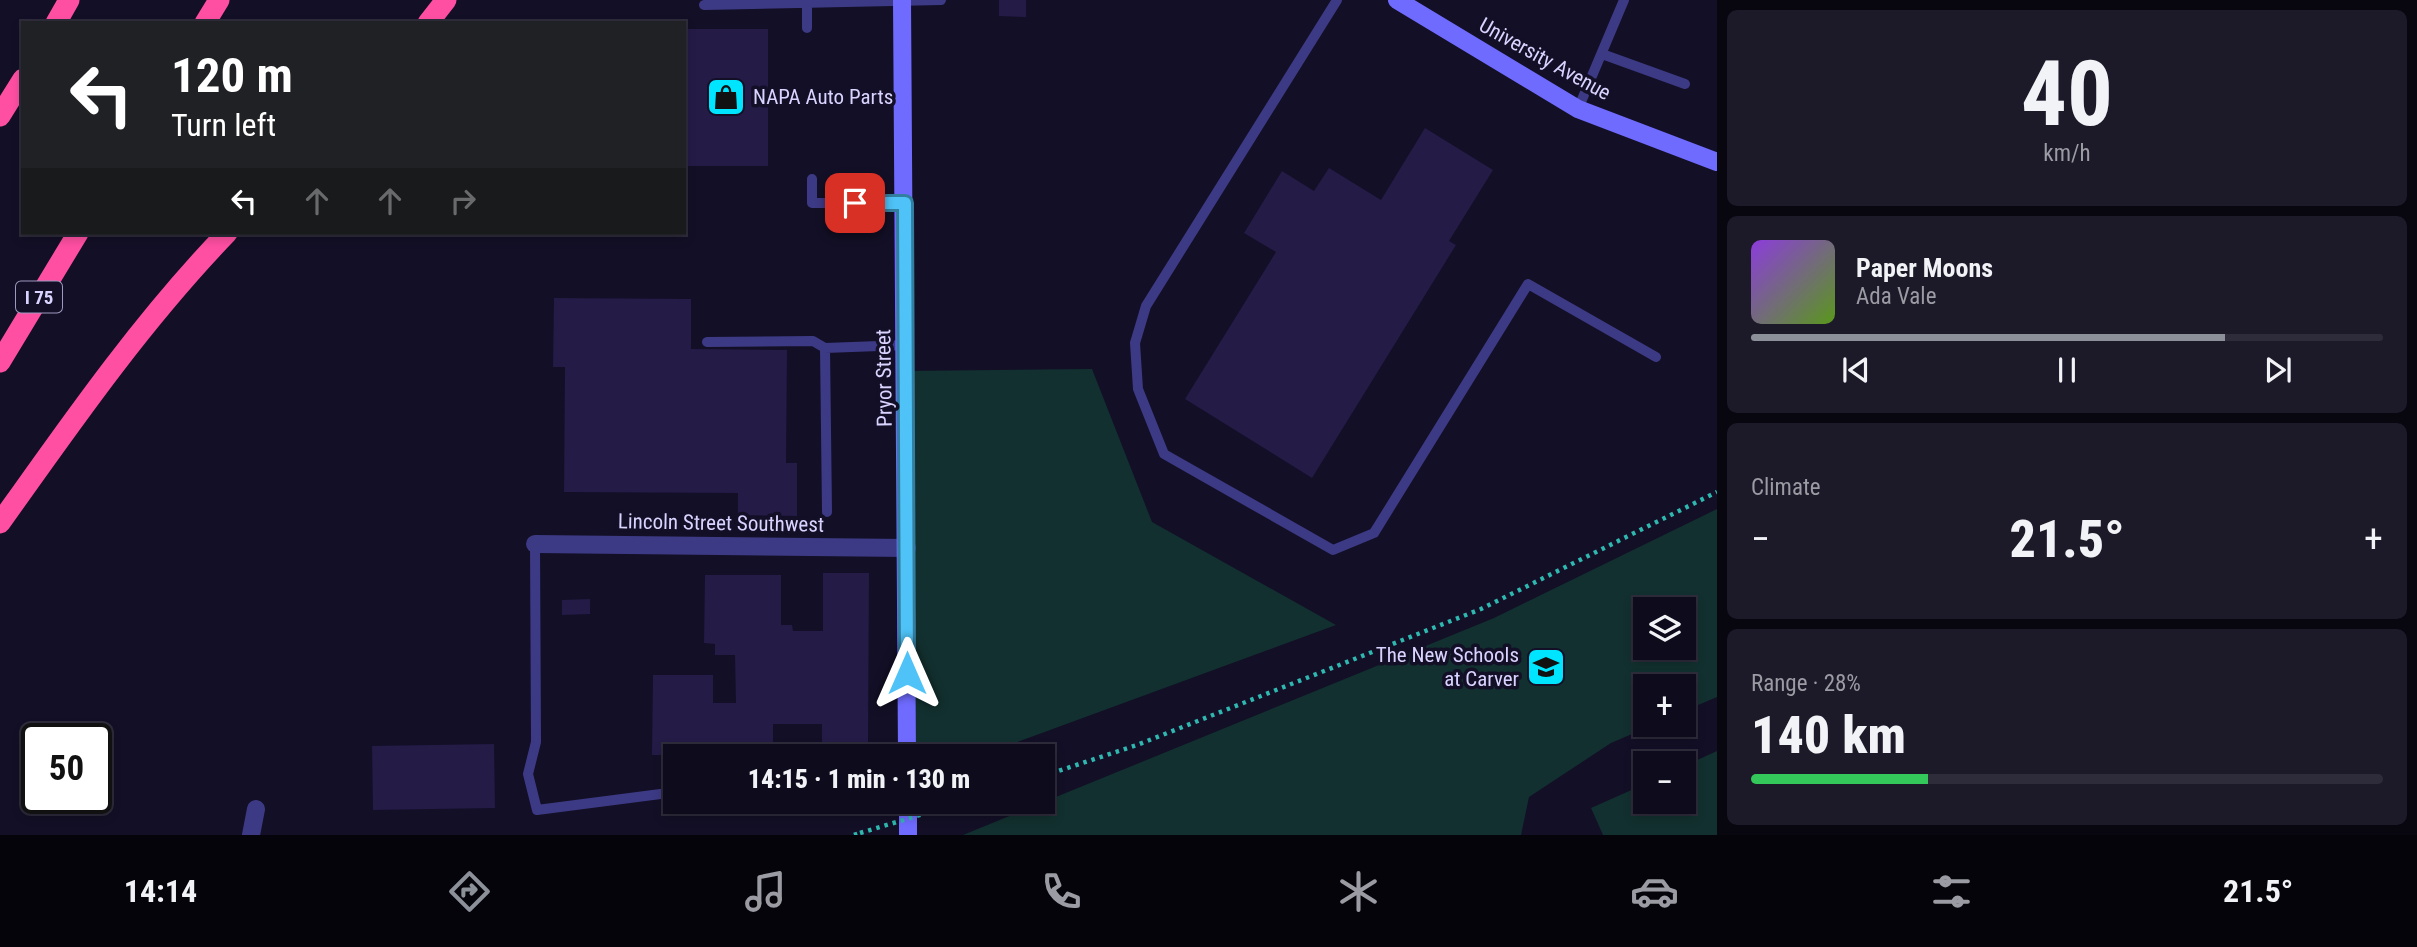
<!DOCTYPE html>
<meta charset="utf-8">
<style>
:root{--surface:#0e0b1c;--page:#1c1929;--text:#f1f3f6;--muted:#9b9ba3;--line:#2e2b3b;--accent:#8c9099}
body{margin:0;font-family:"Roboto Condensed",sans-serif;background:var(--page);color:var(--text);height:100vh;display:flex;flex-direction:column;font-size:26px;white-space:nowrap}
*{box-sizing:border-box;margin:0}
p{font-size:23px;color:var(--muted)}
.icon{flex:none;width:38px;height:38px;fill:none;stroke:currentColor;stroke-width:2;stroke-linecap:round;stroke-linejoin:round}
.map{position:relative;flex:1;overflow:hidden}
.panel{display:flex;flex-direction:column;gap:10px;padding:10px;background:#08060f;width:700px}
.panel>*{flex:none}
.hud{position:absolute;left:21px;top:21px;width:665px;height:214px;border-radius:0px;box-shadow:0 4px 10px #0003,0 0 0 2px var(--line);background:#202124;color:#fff;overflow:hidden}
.tools{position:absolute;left:1633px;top:597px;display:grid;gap:14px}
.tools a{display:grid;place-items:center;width:63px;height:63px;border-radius:0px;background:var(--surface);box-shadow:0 4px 10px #0003,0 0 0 2px var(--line);font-size:35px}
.speed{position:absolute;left:21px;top:723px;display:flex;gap:14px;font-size:35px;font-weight:700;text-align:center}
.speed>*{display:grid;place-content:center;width:91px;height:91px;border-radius:50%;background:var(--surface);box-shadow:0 4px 10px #0003,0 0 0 2px var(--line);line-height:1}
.speed .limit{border:4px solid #111;border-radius:10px;background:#fff;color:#111}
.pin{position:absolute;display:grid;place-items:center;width:60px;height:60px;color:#fff;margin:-30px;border-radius:14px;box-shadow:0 4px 10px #0006}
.me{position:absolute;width:77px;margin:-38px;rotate:0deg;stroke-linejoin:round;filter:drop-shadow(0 0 5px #0008)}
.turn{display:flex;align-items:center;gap:24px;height:147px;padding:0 35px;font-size:32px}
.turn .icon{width:91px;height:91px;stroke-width:2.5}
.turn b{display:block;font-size:49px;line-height:60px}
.lanes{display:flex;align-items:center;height:66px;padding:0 35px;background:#0003;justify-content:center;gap:35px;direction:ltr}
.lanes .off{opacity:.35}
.big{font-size:52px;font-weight:800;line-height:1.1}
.panel .tile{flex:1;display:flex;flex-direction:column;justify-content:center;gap:10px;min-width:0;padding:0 24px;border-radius:10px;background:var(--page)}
.panel .dial{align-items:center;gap:0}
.dial b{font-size:91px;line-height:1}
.song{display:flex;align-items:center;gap:21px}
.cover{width:84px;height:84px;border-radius:10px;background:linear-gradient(135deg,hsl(270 70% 55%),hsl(90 70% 35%))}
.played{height:7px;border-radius:4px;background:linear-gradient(90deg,var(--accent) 75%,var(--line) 75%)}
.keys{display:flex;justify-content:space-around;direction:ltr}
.heat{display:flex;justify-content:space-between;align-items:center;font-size:38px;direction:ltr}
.charge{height:10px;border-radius:5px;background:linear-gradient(90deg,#34c759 28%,var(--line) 0)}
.trip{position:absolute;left:663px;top:744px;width:392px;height:70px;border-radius:0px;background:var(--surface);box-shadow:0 4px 10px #0003,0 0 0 2px var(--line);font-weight:800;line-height:70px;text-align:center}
.dock{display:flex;height:112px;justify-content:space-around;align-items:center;background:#06040b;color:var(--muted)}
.dock .icon{width:49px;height:49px}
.dock .current{color:var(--accent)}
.dock b{font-size:32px;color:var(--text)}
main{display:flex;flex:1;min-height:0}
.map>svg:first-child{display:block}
</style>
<main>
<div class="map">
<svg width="1717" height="835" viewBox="0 0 1717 835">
<rect width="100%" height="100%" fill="#130f26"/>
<path fill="#12302f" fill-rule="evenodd" d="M1092,369L1152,522L1336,625L979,756H907L906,371Z
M1717,509V697L1684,711V686H1645V724L1653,725L1611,743L1529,797L1521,835H963L1494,618ZM1645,609H1684V648H1645Z
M1717,751V835H1603L1591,808L1645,784V802H1684V766Z"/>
<path fill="#241b47" d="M999,0H1026V17L999,16Z
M684,29H768V166H684Z
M1425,128L1493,170L1449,241L1456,245L1312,478L1185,399L1276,252L1244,233L1282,171L1314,191L1329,168L1381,200Z
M554,298L691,299V349L787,350L786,463H797V516L738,515V493L564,492L565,367H553Z
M823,573H869L868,742H822V724H773V755H652L653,675H713V703H736L735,655H715V644L704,643L705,575H781V625H792L793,631H823Z
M590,599V614L562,615V600Z
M494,744L495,808L373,810L372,746Z"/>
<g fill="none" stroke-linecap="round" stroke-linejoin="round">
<path stroke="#2fb8b0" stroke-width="4.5" stroke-dasharray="3.5 5" stroke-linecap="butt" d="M1043,776L1137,745L1481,609L1717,492
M960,803L964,802
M854,835L860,833"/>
<path stroke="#3d3a85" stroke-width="10" d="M1337,0L1146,306L1135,343L1138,389L1164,454L1333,550L1374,533L1528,284L1656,357
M807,2V28
M704,5L941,0
M1602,54L1685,84
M1578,109L1624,0
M812,179V203H905
M707,342L813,341L825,348
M827,512L825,348L906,345
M535,544L536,742L528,774L537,810L676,792
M853,756L907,748"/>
<path stroke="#3d3a85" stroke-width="18" d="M535,544L907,548
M251,835L256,809"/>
<path stroke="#6f6bff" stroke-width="18" d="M902,0L907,756
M1397,0L1578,109L1717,162
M908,802V835"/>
<path stroke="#ff4fa3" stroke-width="21" d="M56,23L69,0
M205,23L219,0
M428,23L446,0
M0,116L23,79
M0,362L78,233
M0,523C71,423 142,321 227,233"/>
<path stroke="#2fb8b0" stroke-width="4.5" stroke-dasharray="3.5 5" stroke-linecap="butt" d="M860,833L960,803"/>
</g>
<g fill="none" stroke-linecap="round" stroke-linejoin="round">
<defs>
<path id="route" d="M855,203H905L907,673"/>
</defs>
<use href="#route" stroke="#337fa1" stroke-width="18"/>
<use href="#route" stroke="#4fc3f7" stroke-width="12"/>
</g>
<defs>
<symbol id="shop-square" viewBox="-11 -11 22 22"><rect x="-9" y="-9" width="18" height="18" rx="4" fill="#00e5ff" stroke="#130f26"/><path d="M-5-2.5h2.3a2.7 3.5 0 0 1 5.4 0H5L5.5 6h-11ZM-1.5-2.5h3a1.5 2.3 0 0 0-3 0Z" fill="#111"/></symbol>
<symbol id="school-square" viewBox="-11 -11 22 22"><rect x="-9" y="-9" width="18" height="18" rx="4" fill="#00e5ff" stroke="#130f26"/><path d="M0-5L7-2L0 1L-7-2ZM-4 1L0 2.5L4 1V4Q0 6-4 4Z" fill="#111"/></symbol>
</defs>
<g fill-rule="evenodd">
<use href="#shop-square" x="704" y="75" width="44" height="44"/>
<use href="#school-square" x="1524" y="645" width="44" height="44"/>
</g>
<g text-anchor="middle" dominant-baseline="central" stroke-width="7" stroke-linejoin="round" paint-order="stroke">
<rect fill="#130f26" stroke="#9e99be" stroke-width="2" x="16" y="281.5" width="46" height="31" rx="5"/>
<g font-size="19" font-weight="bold" fill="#d9d4ff">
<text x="39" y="297">I 75</text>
</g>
<g font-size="21" fill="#d9d4ff" stroke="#130f26">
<text transform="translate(1545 59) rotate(29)">University Avenue</text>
<text transform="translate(884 378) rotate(-91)">Pryor Street</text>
<text transform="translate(721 523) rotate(1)">Lincoln Street Southwest</text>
</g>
<g font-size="21" fill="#d9d4ff" stroke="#130f26" text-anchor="start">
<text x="753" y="97">NAPA Auto Parts</text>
<text x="1519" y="655" text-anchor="end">The New Schools<tspan x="1519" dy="24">at Carver</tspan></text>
</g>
</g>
</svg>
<div class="tools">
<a><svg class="icon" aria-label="layers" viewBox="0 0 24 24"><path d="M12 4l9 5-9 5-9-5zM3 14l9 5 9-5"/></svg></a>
<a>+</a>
<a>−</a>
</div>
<div class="speed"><div class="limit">50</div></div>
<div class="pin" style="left:855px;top:203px;background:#d93025"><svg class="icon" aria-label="arrive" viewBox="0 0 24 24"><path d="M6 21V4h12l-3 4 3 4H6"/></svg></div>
<svg class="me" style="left:907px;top:673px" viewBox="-20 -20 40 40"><path d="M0-17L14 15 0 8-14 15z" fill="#4fc3f7" stroke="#fff" stroke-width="4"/></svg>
<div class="trip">14:15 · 1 min · 130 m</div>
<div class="hud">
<div class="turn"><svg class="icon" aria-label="left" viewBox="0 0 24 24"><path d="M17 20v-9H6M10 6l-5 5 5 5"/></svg><div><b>120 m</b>Turn left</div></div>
<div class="lanes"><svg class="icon" aria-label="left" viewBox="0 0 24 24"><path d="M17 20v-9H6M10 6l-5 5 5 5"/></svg><svg class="icon off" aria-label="ahead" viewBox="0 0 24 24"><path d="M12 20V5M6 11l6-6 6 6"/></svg><svg class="icon off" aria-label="ahead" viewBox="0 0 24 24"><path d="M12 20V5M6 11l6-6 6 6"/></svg><svg class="icon off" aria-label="right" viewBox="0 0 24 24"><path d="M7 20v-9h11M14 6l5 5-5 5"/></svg></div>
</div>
</div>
<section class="panel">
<div class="tile dial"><b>40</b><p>km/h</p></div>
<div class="tile">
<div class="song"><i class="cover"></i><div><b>Paper Moons</b><p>Ada Vale</p></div></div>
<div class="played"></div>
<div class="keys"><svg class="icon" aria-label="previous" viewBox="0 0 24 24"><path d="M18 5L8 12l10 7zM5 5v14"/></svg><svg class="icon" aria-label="pause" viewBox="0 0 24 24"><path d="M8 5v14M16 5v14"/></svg><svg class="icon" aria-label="next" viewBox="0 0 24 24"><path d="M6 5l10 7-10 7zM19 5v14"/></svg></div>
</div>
<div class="tile"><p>Climate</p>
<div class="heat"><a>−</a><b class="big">21.5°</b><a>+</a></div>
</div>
<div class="tile"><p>Range · 28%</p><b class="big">140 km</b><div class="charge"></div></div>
</section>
</main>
<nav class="dock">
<b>14:14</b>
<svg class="icon current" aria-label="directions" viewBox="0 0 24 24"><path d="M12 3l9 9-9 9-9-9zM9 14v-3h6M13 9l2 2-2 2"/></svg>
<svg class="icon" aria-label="music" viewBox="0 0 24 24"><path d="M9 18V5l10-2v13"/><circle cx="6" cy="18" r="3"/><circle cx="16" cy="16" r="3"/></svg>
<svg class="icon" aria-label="phone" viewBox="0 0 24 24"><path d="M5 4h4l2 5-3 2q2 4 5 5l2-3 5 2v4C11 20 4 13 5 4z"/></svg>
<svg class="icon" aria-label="climate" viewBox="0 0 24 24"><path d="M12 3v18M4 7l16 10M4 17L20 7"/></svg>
<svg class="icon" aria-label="car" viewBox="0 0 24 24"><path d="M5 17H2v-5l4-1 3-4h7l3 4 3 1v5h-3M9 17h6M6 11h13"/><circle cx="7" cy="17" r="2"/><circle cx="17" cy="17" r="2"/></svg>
<svg class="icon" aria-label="filters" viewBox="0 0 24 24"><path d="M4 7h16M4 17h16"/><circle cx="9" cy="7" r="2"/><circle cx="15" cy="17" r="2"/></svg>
<b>21.5°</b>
</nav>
